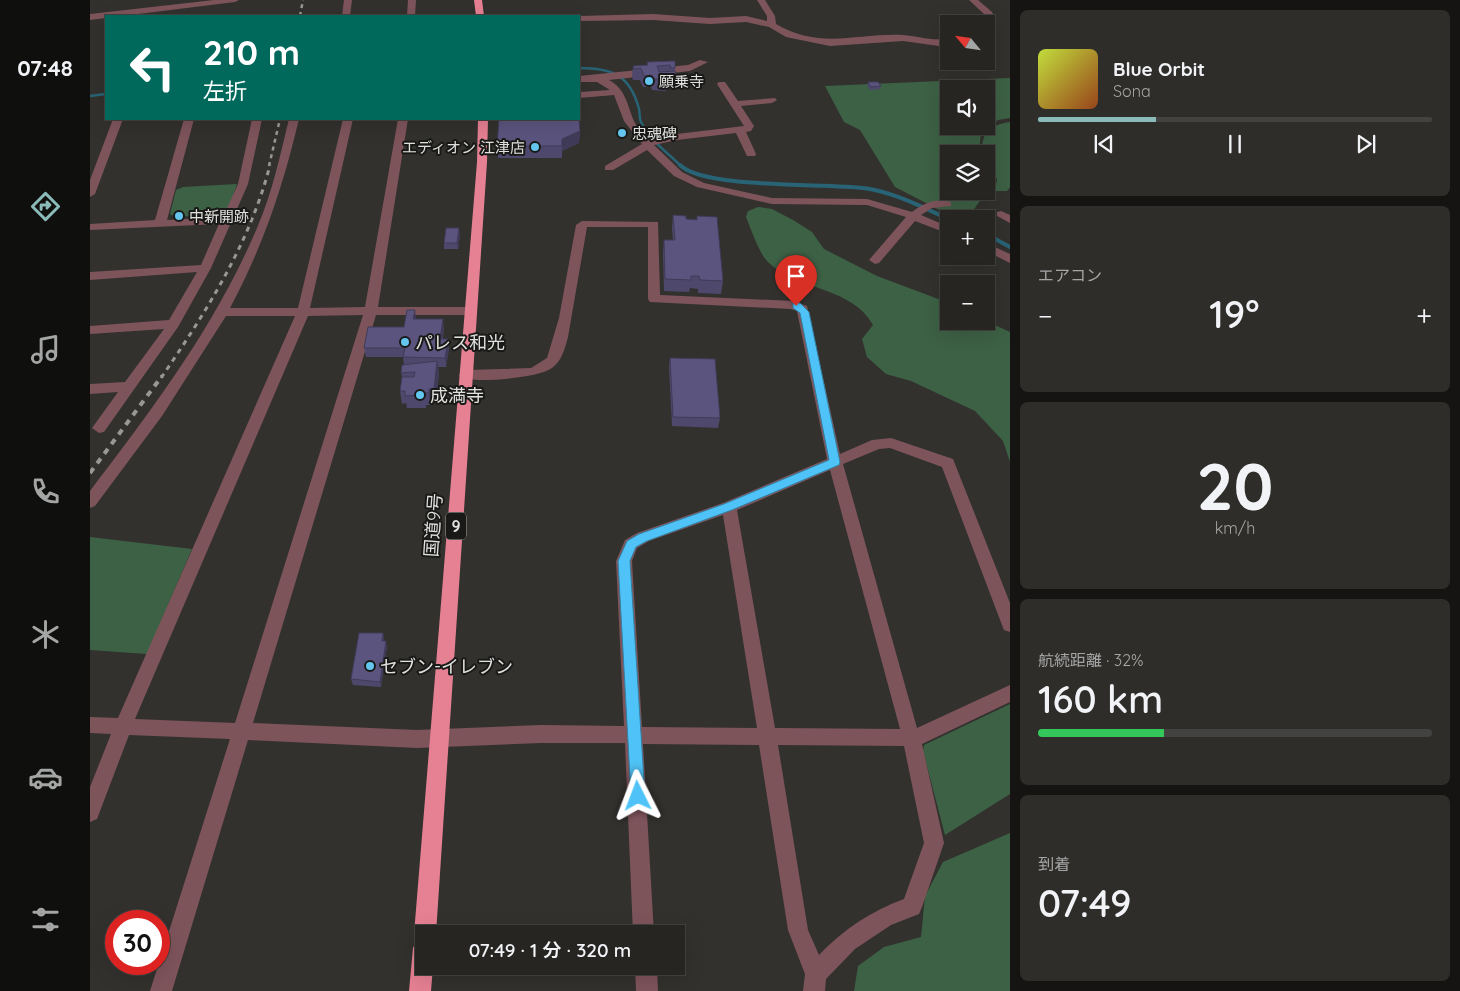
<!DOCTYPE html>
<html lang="ja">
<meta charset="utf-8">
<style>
:root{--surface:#262522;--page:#2e2d2a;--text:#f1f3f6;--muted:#a4a5a5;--line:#424240;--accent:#8bbbb9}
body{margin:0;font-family:Quicksand,"Noto Sans JP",sans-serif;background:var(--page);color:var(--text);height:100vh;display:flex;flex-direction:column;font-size:19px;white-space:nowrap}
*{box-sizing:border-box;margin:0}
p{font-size:16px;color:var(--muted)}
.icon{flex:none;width:28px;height:28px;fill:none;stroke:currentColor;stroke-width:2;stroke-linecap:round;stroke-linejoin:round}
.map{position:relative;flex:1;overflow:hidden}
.panel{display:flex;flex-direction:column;gap:10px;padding:10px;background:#151413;width:450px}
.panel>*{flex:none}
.top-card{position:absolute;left:15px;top:15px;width:475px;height:105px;border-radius:0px;box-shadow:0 5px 20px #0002,0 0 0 1px var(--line);background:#00695c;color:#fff;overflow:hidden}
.needle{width:32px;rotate:299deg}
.tools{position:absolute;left:850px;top:15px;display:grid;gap:10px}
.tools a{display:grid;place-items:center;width:55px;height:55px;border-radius:0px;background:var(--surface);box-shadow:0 5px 20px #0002,0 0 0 1px var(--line);font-size:25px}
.speed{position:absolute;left:15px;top:910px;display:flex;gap:10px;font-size:25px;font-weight:700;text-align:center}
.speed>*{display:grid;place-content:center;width:65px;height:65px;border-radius:50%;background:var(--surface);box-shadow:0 5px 20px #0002,0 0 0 1px var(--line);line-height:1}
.speed .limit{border:8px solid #d22;background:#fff;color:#111}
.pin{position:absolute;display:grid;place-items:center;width:42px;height:42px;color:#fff;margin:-51px -21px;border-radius:50% 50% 50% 0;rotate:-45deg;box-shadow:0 0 5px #0007}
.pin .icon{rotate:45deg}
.me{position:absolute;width:55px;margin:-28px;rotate:357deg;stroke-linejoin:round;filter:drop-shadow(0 0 4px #0008)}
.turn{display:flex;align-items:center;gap:18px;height:105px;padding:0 15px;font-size:22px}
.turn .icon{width:65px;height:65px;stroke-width:2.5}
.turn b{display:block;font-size:35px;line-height:42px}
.big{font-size:38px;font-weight:600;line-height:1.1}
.panel .tile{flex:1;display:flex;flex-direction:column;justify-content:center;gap:8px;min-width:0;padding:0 18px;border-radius:8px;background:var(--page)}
.panel .dial{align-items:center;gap:0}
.dial b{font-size:65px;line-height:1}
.song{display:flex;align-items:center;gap:15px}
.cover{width:60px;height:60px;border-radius:8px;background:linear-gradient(135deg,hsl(70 70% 55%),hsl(20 70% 35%))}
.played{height:5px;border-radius:2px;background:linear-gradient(90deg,var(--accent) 30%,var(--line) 30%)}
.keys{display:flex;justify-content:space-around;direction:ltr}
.heat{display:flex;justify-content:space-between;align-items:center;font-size:28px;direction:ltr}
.charge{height:8px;border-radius:4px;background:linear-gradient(90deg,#34c759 32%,var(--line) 0)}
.trip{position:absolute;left:325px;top:925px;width:270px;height:50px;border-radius:0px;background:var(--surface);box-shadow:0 5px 20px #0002,0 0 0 1px var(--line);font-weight:600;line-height:50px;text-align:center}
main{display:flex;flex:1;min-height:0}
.tabs{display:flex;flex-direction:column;width:90px;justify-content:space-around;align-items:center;background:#0f0f0e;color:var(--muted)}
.tabs .icon{width:35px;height:35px}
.tabs .selected{color:var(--accent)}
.tabs b{font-size:22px;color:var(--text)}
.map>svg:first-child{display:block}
</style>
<main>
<nav class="tabs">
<b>07:48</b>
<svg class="icon selected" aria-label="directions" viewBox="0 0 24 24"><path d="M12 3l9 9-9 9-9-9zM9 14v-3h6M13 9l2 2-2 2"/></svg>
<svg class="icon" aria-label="music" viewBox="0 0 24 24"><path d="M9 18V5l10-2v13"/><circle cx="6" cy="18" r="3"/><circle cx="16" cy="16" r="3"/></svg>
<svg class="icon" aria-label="phone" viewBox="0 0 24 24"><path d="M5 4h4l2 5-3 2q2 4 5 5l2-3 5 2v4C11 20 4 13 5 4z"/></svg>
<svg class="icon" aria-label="climate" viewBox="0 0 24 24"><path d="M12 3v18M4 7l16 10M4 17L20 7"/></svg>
<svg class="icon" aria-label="car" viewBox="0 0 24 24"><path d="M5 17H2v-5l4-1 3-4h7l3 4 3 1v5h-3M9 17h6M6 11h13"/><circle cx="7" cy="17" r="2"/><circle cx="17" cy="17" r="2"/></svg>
<svg class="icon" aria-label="filters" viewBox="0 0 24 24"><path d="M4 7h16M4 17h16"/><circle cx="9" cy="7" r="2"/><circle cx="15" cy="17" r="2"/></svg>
</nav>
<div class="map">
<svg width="920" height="991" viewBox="0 0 920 991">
<rect width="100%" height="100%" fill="#32312e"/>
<path fill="#3d6145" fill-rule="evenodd" d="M920,78V118L908,120L891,131L889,154H859V191H896V178L899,188L877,219H867L805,187L770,130L754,122L735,86ZM859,89H896V126H859Z
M920,122V187L917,191H905L907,179L896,166V154H892C891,132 900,125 920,122Z
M147,184L138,210L131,214L85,217L80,214L86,190L93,187Z
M668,207L682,209L703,220L722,232L734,249L787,276L859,303V321H896L920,332V462L913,441L885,411L821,381L796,374L777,357L772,339L783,325C762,287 710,291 679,263C670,256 661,229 656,217L658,211Z
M0,537L102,549L57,654L0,650Z
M920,704V794L855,835L833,751L834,745Z
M920,833V991H764L768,966L794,947L831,937L835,896L853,862Z"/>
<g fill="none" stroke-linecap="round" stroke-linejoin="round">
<path stroke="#286475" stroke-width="2.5" d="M489,68C521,68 540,74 549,109C550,114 549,120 552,124C560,140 579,154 591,166
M0,96L16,94"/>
<path stroke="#286475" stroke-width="4" d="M590,165C614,189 734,183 773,188C804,192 831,207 859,219
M896,234L920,247"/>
<path fill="#7e545b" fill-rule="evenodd" d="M124,0H149L145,2L0,20V14Z
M254,0H262L260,16H252Z
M318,0H326L325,16H317Z
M667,0H675L685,16L686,24C731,50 766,33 813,35C829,36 843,42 859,38V44L849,46L813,41L740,46L696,37L679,27L656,22L620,24L563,20L489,21V16L563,14L620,18L656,16L677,21V16Z
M879,0H888L902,12L903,14L896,24H888L894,14Z
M610,60L618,62L600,71L519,80C536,89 537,105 544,121C547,128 553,135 559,140L587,134L654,126L627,84L629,82H635L648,101L685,98L687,100L682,103L651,106L664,126L661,131L656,132L666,154L665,156H657L646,133L587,140L564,145L592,172L614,183L682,198L777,199L822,212C834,203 846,198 861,202V206L842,208L831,215L859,227V234L825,221L789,263L785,264L779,260L816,217L777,205L682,204L607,187L584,176L557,150L523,170H515V166L552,144L534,121L524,95L489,98V92L520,90L507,82H489V76L598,65Z
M23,119H33L5,194L0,197V180Z
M94,119H104L77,220L133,217L148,184L162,119H172L158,184L121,268L88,327L14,432L9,433L2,428L28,392L0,394V384L35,382L74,329L0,334V326L79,320L107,272L0,280V272L111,265L129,224L0,230V224L65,220Z
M199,119H209C193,187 173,246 140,308H208L253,119H263L220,308L275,307L308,119H318L288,307H380L386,311L380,315H286L163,723L327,730L451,725L534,726L526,561L535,540L547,533L633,503L737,459L707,311L701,309L560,302L558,299V227H497L478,337C475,348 472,361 462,368C449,378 387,383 371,378L369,375L371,372L376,370L441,368L457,358L469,318L486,225L492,221L568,222L570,295L703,301L717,306L750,454L782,440L801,438L863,459L920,603V632L914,630L912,625L852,467L800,448L789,449L753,464L827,728L920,685V702L832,744L854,843L832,907L829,914L801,925L765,949L736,979L735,991H713L715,974L698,930L669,745L553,744L564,934H543L535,743H451L327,748L158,740L82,991H60L140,739L39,735L7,819L0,822V787L21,734L0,733V717L28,718L205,316H136L72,416L5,506L0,508V491C63,408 126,325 167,228C182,193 190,156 199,119ZM273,315L145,723L45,719L218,316ZM740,470L810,729L685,728L647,510ZM633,515L667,728L552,727L542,561L547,548L559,541ZM688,745L814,746L834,843L814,899C781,911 754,929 729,955L718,930Z
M911,211L920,215V223L907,216V212Z
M896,243L920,254V263L896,251Z
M545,966H567L568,991H546Z"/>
<path fill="#e68093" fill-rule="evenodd" d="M384,0H392L394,16H386Z
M388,119H398L397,162L346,934H334V966H343L341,991H319L323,948L327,940L324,934L387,162Z"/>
<path stroke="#989895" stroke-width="2.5" stroke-dasharray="4 4" stroke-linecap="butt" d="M210,16L213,0
M179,166L190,119"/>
<path stroke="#989895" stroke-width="3" stroke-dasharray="5 5" stroke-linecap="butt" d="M71,378C116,312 160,243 180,165"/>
<path stroke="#989895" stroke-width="4" stroke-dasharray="6 6" stroke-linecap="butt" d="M0,473L72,376"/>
</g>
<path fill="#4e486c" d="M585,61V71L586,75L585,87H577L576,91L562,90L561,87H553L550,80H543L542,77L543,66L557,65V62Z
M778,82L791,86L790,89L780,90L777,85Z
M490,131L489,143L472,151V158H408L407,146Z
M583,215L596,219L607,220V216L633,281L631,294L608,293V289L600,288L599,292L574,291L573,252L574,240H583L582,228Z
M370,234L368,249H354V243Z
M326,319L354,328L353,339H358L359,349L356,367H348L349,373L346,401H341L340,405H336V408H317L316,403L312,404L310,391L312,377L311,373L314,365L313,357H276L274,348L314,327Z
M580,358L630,418L628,428L582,426L579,367Z
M293,633L294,641L297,646L291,687L263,685L261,679Z"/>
<path fill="#403b58" d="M490,131L489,143L472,151V139Z
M369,228L370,234L368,249L367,243Z
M325,310L326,320L323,319Z
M353,319L354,328L351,348L350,339Z
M358,339L359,349L356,367L355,358Z
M347,361L349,373L346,401L344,389Z
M339,389L341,401L340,405L339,393Z
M293,633L294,639L293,646L292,641Z
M296,641L297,646L291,687L290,682Z"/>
<path fill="#5b547e" stroke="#403b58" d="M585,61V68H581L580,65L567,66L569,72L585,71L586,75L576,76L578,79H563L562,75L554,76L551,68L544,69L543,66L558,65L557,62Z
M778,82H788L791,86L781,87Z
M409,119H489L490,131L472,139V146H407Z
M583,215L596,216V219L607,220V216L627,217L633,281L610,280L609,276H601V280L575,279L574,240H585Z
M356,228H369L367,243H354Z
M317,310H325L323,319H353L350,339H358L355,358L313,357L315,348H274L278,327H314Z
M580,358L625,359L630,418L583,417Z
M347,361L344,389H339V393H334V395L315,396V391H310L312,377H324L325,372L311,373L312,365Z
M269,633H293L292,641H296L290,682L261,679Z"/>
<path fill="#4fc3f7" stroke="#337fa1" d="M703,303H710L719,312L750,462L749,465L642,510L557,541L546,547L540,561L555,796L553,801L548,803L543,801L541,796L528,561L537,541L549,534L634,504L739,460L710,313L703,308Z"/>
<g fill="#64c5ee" stroke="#191917" stroke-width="2">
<circle cx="559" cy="81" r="5"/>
<circle cx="532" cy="133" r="5"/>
<circle cx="445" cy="147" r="5"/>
<circle cx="89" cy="216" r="5"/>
<circle cx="315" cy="342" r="5"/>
<circle cx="330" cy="395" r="5"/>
<circle cx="280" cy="666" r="5"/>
</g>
<g text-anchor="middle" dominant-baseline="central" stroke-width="4" stroke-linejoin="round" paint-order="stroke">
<g font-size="15" fill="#e0e0de" stroke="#191917" text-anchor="start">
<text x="569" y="81">願乗寺</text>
<text x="542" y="133">忠魂碑</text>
<text x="435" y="147" text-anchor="end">エディオン 江津店</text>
<text x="99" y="216">中新開跡</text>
</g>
<rect fill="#191917" stroke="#a4a4a2" stroke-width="1" x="356" y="512.5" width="20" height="27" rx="4"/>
<g font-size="16" font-weight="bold" fill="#e0e0de">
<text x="366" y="526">9</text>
</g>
<g font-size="18" fill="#e0e0de" stroke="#191917" text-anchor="start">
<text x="325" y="342">パレス和光</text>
<text x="340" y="395">成満寺</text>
<text x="290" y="666">セブン-イレブン</text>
</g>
<g font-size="18" fill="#e0e0de" stroke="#191917">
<text transform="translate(343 525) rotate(-86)">国道9号</text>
</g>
</g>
</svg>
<div class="tools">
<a><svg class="needle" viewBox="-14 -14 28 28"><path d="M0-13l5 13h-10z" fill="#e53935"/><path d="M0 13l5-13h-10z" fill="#a4a5a5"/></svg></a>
<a><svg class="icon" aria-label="sound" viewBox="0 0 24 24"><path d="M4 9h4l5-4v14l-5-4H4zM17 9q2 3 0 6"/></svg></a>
<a><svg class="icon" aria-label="layers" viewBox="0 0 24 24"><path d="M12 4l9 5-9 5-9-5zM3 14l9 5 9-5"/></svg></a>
<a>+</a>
<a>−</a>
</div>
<div class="speed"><div class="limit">30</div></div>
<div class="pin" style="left:706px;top:306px;background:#d93025"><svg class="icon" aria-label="arrive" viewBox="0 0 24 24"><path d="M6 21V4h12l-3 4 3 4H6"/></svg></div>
<svg class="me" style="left:548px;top:796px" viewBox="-20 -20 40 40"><path d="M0-17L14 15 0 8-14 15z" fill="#4fc3f7" stroke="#fff" stroke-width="4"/></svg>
<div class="trip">07:49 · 1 分 · 320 m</div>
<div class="top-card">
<div class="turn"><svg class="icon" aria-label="left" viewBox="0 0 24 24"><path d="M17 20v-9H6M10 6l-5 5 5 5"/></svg><div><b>210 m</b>左折</div></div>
</div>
</div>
<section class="panel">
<div class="tile">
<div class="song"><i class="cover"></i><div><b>Blue Orbit</b><p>Sona</p></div></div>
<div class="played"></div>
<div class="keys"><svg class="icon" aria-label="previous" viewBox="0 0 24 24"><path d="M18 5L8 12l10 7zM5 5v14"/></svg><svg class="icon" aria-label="pause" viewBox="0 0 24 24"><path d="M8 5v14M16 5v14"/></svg><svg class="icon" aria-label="next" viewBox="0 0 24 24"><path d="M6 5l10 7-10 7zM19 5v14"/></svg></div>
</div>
<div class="tile"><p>エアコン</p>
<div class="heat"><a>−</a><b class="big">19°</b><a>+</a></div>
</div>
<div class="tile dial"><b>20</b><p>km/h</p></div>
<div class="tile"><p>航続距離 · 32%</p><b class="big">160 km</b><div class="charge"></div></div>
<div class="tile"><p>到着</p><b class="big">07:49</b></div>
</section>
</main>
